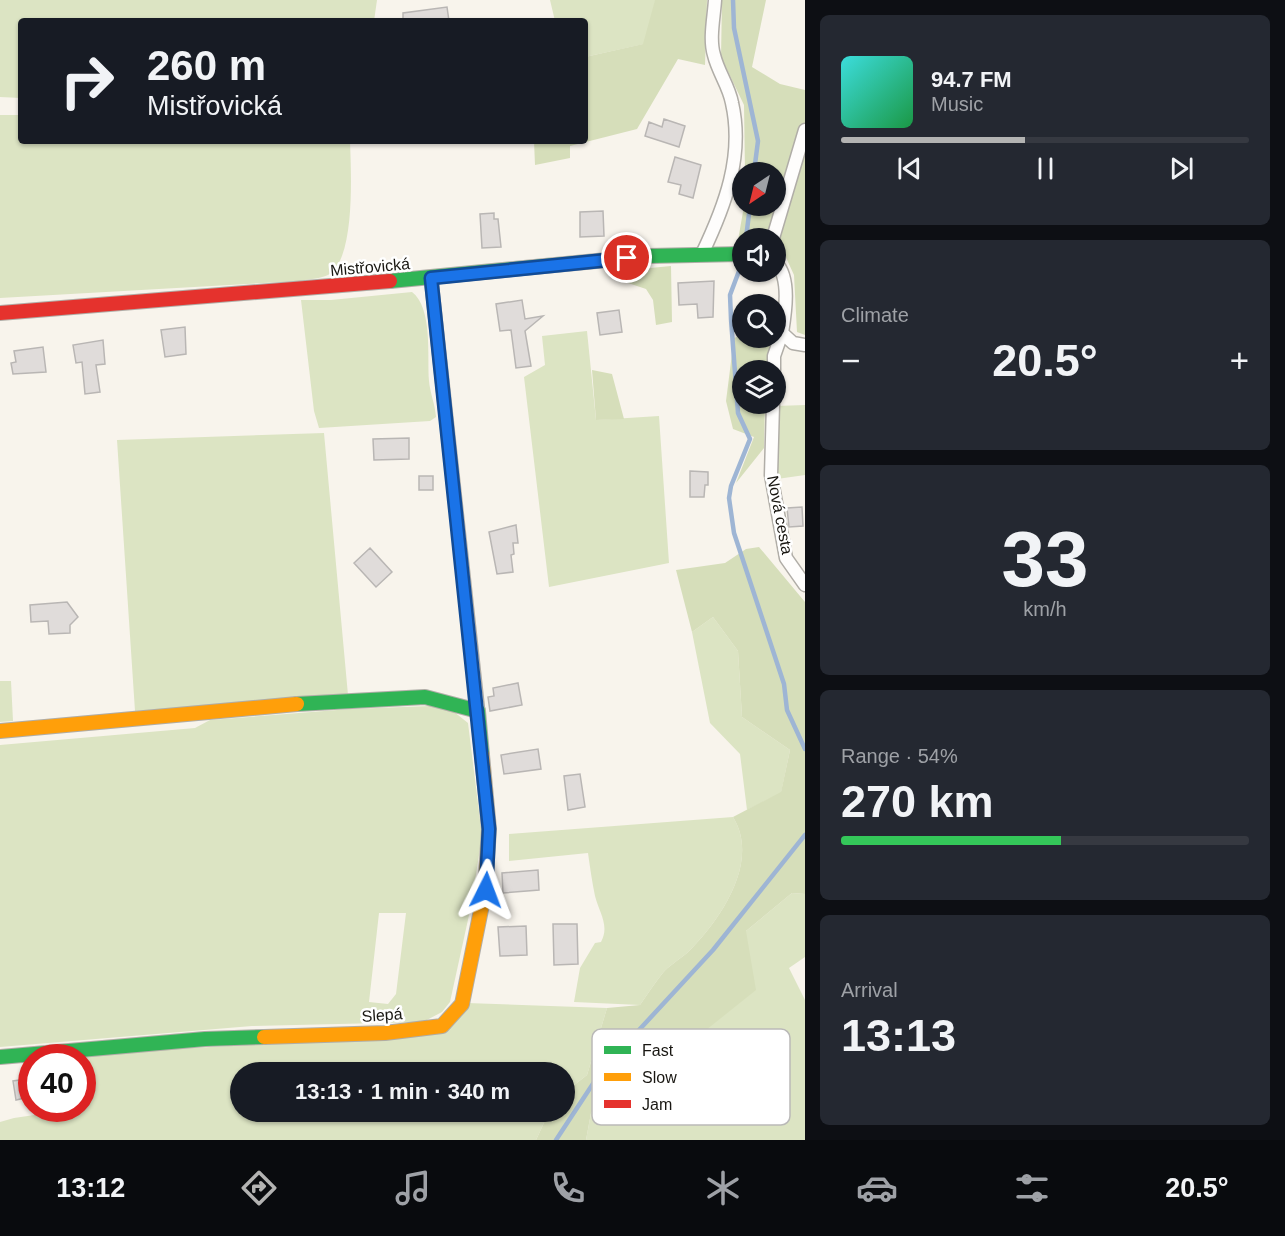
<!DOCTYPE html>
<meta charset="utf-8">
<style>
:root{--surface:#171b24;--page:#242831;--text:#f1f3f6;--muted:#9ea1a6;--line:#363941;--accent:#b3b3b2}
body{margin:0;font-family:Helvetica,sans-serif;background:var(--page);color:var(--text);height:100vh;display:flex;flex-direction:column;font-size:22px;white-space:nowrap}
*{box-sizing:border-box;margin:0}
p{font-size:20px;color:var(--muted)}
.icon{flex:none;width:33px;height:33px;fill:none;stroke:currentColor;stroke-width:2;stroke-linecap:round;stroke-linejoin:round}
.map{position:relative;flex:1;overflow:hidden}
.details{display:flex;flex-direction:column;gap:15px;padding:15px;background:#0d0f14;width:480px}
.details>*{flex:none}
.top-card{position:absolute;left:18px;top:18px;width:570px;height:126px;border-radius:6px;box-shadow:0 2px 4px #0004;background:#171b24;color:var(--text);overflow:hidden}
.needle{width:39px;rotate:215deg}
.controls{position:absolute;left:732px;top:162px;display:grid;gap:12px}
.controls a{display:grid;place-items:center;width:54px;height:54px;border-radius:50%;background:var(--surface);box-shadow:0 2px 4px #0004;font-size:30px}
.speed{position:absolute;left:18px;top:1044px;display:flex;gap:12px;font-size:30px;font-weight:700;text-align:center}
.speed>*{display:grid;place-content:center;width:78px;height:78px;border-radius:50%;background:var(--surface);box-shadow:0 2px 4px #0004;line-height:1}
.speed .limit{border:9px solid #d22;background:#fff;color:#111}
.pin{position:absolute;display:grid;place-items:center;width:51px;height:51px;color:#fff;margin:-26px;border:3px solid #fff;border-radius:50%;box-shadow:0 2px 6px #0007}
.me{position:absolute;width:66px;margin:-33px;rotate:3deg;stroke-linejoin:round;filter:drop-shadow(0 0 4px #0008)}
.turn{display:flex;align-items:center;gap:21px;height:126px;padding:0 30px;font-size:27px}
.turn .icon{width:78px;height:78px;stroke-width:2.5}
.turn b{display:block;font-size:42px;line-height:51px}
.big{font-size:45px;font-weight:600;line-height:1.1}
.details .card{flex:1;display:flex;flex-direction:column;justify-content:center;gap:9px;min-width:0;padding:0 21px;border-radius:9px;background:var(--page)}
.details .dial{align-items:center;gap:0}
.dial b{font-size:78px;line-height:1}
.song{display:flex;align-items:center;gap:18px}
.cover{width:72px;height:72px;border-radius:9px;background:linear-gradient(135deg,hsl(180 70% 55%),hsl(140 70% 35%))}
.played{height:6px;border-radius:3px;background:linear-gradient(90deg,var(--accent) 45%,var(--line) 45%)}
.keys{display:flex;justify-content:space-around;direction:ltr}
.heat{display:flex;justify-content:space-between;align-items:center;font-size:33px;direction:ltr}
.charge{height:9px;border-radius:4px;background:linear-gradient(90deg,#34c759 54%,var(--line) 0)}
.trip{position:absolute;left:230px;top:1062px;width:345px;height:60px;border-radius:30px;background:var(--surface);box-shadow:0 2px 4px #0004;font-weight:600;line-height:60px;text-align:center}
.tabs{display:flex;height:96px;justify-content:space-around;align-items:center;background:#090b0e;color:var(--muted)}
.tabs .icon{width:42px;height:42px}
.tabs .on{color:var(--accent)}
.tabs b{font-size:27px;color:var(--text)}
main{display:flex;flex:1;min-height:0}
.map>svg:first-child{display:block}
</style>
<main>
<div class="map">
<svg width="805" height="1140" viewBox="0 0 805 1140">
<rect width="100%" height="100%" fill="#f8f4ec"/>
<path fill="#dce4c3" fill-rule="evenodd" d="M0,0H377L374,21H21V98L0,97Z
M550,0H655V2L644,44L585,57V21H555Z
M0,115H21V141H350C351,170 356,260 328,275C320,279 308,279 300,281L0,298Z
M412,292C433,308 427,357 429,381C430,393 435,404 436,417L430,421L319,428L314,411L301,300H331Z
M587,331L596,420L659,416L669,563L549,587L524,377L545,365L542,336Z
M805,405V475L777,479L776,406Z
M324,433L348,695L135,711L117,440Z
M713,617L738,651L742,717L790,750L781,793L747,810L740,754L710,723L692,632Z
M0,681H11L13,721L0,722Z
M430,706L453,711L468,723L482,836L471,906L450,1002L442,1012L423,1022L252,1026L0,1047V745L195,728L210,720L350,709ZM379,913H406L396,994L388,1004L369,1002Z
M733,817C761,862 719,922 687,953C679,960 668,966 662,974C654,984 647,995 640,1005L574,1002L580,968L595,943L601,942C610,926 599,912 595,896C592,882 590,867 588,853L509,861V834Z
M792,893L805,894V957L789,968L805,1000V1140H586L591,1113L606,1092L617,1088L628,1074L667,1047L701,1034L746,931Z
M467,1003L607,1008L587,1075L564,1093V1072H240V1112H549L536,1140H0V1122L14,1118L82,1108L83,1054L412,1036Z"/>
<path fill="#d6deba" d="M655,0H707L705,65L678,59L637,129L570,146V158L535,165L534,141H585V57L643,44Z
M722,0H766L752,67L780,84L805,90V335L797,332L794,275L783,251L776,249V238H742V245L737,246L744,206H776V172H745L744,105L721,57Z
M671,266L672,322L656,325L653,300L646,289L622,281L619,271Z
M742,335V338H771L766,370H742V404H765L764,448L736,483L754,437L733,429L726,401L734,338Z
M592,370L612,374L624,419L596,420Z
M759,547L805,602V894L792,893L746,931L756,990L701,1034L667,1047L628,1074L617,1088L606,1092L591,1113L586,1140H536L549,1112H564V1093L587,1075L607,1008L640,1005C647,995 654,984 662,974C668,966 679,960 687,953C719,922 761,862 733,817L781,792L790,750L742,717L738,651L713,617L692,632L676,570L725,563L746,549Z"/>
<g fill="none" stroke-linecap="round" stroke-linejoin="round">
<path stroke="#9eb5d4" stroke-width="4.5" d="M733,0L734,28L758,141L754,172
M746,238L750,206
M742,263L730,295L731,319L738,413L750,439L731,486L729,498L734,533L784,684L787,710L805,749
M556,1140L602,1070L713,950L805,835"/>
</g>
<path fill="#e0dcda" stroke="#b9b6b4" stroke-width="1.5" d="M447,7L449,21H403V13Z
M664,119L685,126L679,147L645,136L649,122L662,127Z
M675,157L701,165L693,198L679,194L681,185L668,182Z
M603,211L604,236L580,237V212Z
M494,213V219H498L501,247L482,248L480,214Z
M714,281L713,317L698,318L697,304L679,305L678,283Z
M522,300L525,319L543,316L525,331L531,366L516,368L511,330L500,331L496,304Z
M619,310L622,332L600,335L597,313Z
M185,327L186,354L165,357L161,330Z
M103,340L105,364L96,365L100,392L85,394L82,362L76,363L73,345Z
M43,347L46,372L13,374L11,363L16,362L14,351Z
M409,438V459L374,460L373,439Z
M690,471L708,472V485H705L704,497H690Z
M419,476H433V490H419Z
M802,507L803,526L789,527L787,508Z
M516,525L518,543H513L514,554L511,555L513,572L497,574L489,532Z
M370,548L392,572L376,587L354,563Z
M67,602L78,617L70,625V633L49,634L48,621L31,622L30,605Z
M518,683L522,705L490,711L488,697L494,696L493,688Z
M538,749L541,769L504,774L501,755Z
M580,774L585,807L568,810L564,776Z
M538,870L539,890L503,893L502,873Z
M553,924H577L578,964L554,965Z
M526,926L527,955L500,956L498,927Z
M26,1079L29,1097L16,1100L13,1081Z"/>
<g fill="none" stroke-linecap="round" stroke-linejoin="round">
<defs>
<path id="street" d="M773,238L805,130
M702,254C725,206 744,156 732,103C729,86 718,72 714,55C709,39 714,17 715,0
M776,263C791,278 785,314 782,333L793,343L805,345
M431,278L478,711
M774,370V356L782,333
M773,404L771,475L786,558L805,585"/>
<path id="fast" d="M390,281L648,256L742,254
M297,704L425,697L478,711L482,755
M0,1057L205,1039L264,1037"/>
<path id="slow" d="M0,731L297,704
M264,1037L385,1033L442,1026L462,1004L485,890L489,829L482,755"/>
<path id="jam" d="M0,313L390,281"/>
</defs>
<use href="#street" stroke="#b0ada7" stroke-width="15"/>
<use href="#fast" stroke="#b0ada7" stroke-width="16"/>
<use href="#slow" stroke="#b0ada7" stroke-width="16"/>
<use href="#jam" stroke="#b0ada7" stroke-width="16"/>
<use href="#street" stroke="#fefdfc" stroke-width="12"/>
<use href="#fast" stroke="#30b455" stroke-width="14"/>
<use href="#slow" stroke="#ff9f0a" stroke-width="14"/>
<use href="#jam" stroke="#e5322d" stroke-width="14"/>
</g>
<g fill="none" stroke-linecap="round" stroke-linejoin="round">
<defs>
<path id="route" d="M486,890L489,829L431,278L627,258"/>
</defs>
<use href="#route" stroke="#114b97" stroke-width="15"/>
<use href="#route" stroke="#1a73e8" stroke-width="10"/>
</g>
<g text-anchor="middle" dominant-baseline="central" stroke-width="5" stroke-linejoin="round" paint-order="stroke">
<g font-size="16" fill="#191712" stroke="#fff">
<text transform="translate(370 267) rotate(-5)">Mistřovická</text>
<text transform="translate(780 515) rotate(79)">Nová cesta</text>
<text transform="translate(382 1015) rotate(-4)">Slepá</text>
</g>
</g>
<rect x="592" y="1029" width="198" height="96" rx="9" fill="#fff" stroke="#bab9b8" stroke-width="1.5"/>
<rect x="604" y="1046" width="27" height="8" fill="#30b455"/>
<rect x="604" y="1073" width="27" height="8" fill="#ff9f0a"/>
<rect x="604" y="1100" width="27" height="8" fill="#e5322d"/>
<g font-size="16" fill="#191712">
<text x="642" y="1056">Fast</text>
<text x="642" y="1083">Slow</text>
<text x="642" y="1110">Jam</text>
</g>
</svg>
<div class="controls">
<a><svg class="needle" viewBox="-14 -14 28 28"><path d="M0-13l5 13h-10z" fill="#e53935"/><path d="M0 13l5-13h-10z" fill="#9ea1a6"/></svg></a>
<a><svg class="icon" aria-label="sound" viewBox="0 0 24 24"><path d="M4 9h4l5-4v14l-5-4H4zM17 9q2 3 0 6"/></svg></a>
<a><svg class="icon" aria-label="search" viewBox="0 0 24 24"><circle cx="10" cy="10" r="6"/><path d="M15 15l6 6"/></svg></a>
<a><svg class="icon" aria-label="layers" viewBox="0 0 24 24"><path d="M12 4l9 5-9 5-9-5zM3 14l9 5 9-5"/></svg></a>
</div>
<div class="speed"><div class="limit">40</div></div>
<div class="pin" style="left:627px;top:258px;background:#d93025"><svg class="icon" aria-label="arrive" viewBox="0 0 24 24"><path d="M6 21V4h12l-3 4 3 4H6"/></svg></div>
<svg class="me" style="left:486px;top:890px" viewBox="-20 -20 40 40"><path d="M0-17L14 15 0 8-14 15z" fill="#1a73e8" stroke="#fff" stroke-width="4"/></svg>
<div class="trip">13:13 · 1 min · 340 m</div>
<div class="top-card">
<div class="turn"><svg class="icon" aria-label="right" viewBox="0 0 24 24"><path d="M7 20v-9h11M14 6l5 5-5 5"/></svg><div><b>260 m</b>Mistřovická</div></div>
</div>
</div>
<section class="details">
<div class="card">
<div class="song"><i class="cover"></i><div><b>94.7 FM</b><p>Music</p></div></div>
<div class="played"></div>
<div class="keys"><svg class="icon" aria-label="previous" viewBox="0 0 24 24"><path d="M18 5L8 12l10 7zM5 5v14"/></svg><svg class="icon" aria-label="pause" viewBox="0 0 24 24"><path d="M8 5v14M16 5v14"/></svg><svg class="icon" aria-label="next" viewBox="0 0 24 24"><path d="M6 5l10 7-10 7zM19 5v14"/></svg></div>
</div>
<div class="card"><p>Climate</p>
<div class="heat"><a>−</a><b class="big">20.5°</b><a>+</a></div>
</div>
<div class="card dial"><b>33</b><p>km/h</p></div>
<div class="card"><p>Range · 54%</p><b class="big">270 km</b><div class="charge"></div></div>
<div class="card"><p>Arrival</p><b class="big">13:13</b></div>
</section>
</main>
<nav class="tabs">
<b>13:12</b>
<svg class="icon on" aria-label="directions" viewBox="0 0 24 24"><path d="M12 3l9 9-9 9-9-9zM9 14v-3h6M13 9l2 2-2 2"/></svg>
<svg class="icon" aria-label="music" viewBox="0 0 24 24"><path d="M9 18V5l10-2v13"/><circle cx="6" cy="18" r="3"/><circle cx="16" cy="16" r="3"/></svg>
<svg class="icon" aria-label="phone" viewBox="0 0 24 24"><path d="M5 4h4l2 5-3 2q2 4 5 5l2-3 5 2v4C11 20 4 13 5 4z"/></svg>
<svg class="icon" aria-label="climate" viewBox="0 0 24 24"><path d="M12 3v18M4 7l16 10M4 17L20 7"/></svg>
<svg class="icon" aria-label="car" viewBox="0 0 24 24"><path d="M5 17H2v-5l4-1 3-4h7l3 4 3 1v5h-3M9 17h6M6 11h13"/><circle cx="7" cy="17" r="2"/><circle cx="17" cy="17" r="2"/></svg>
<svg class="icon" aria-label="filters" viewBox="0 0 24 24"><path d="M4 7h16M4 17h16"/><circle cx="9" cy="7" r="2"/><circle cx="15" cy="17" r="2"/></svg>
<b>20.5°</b>
</nav>
